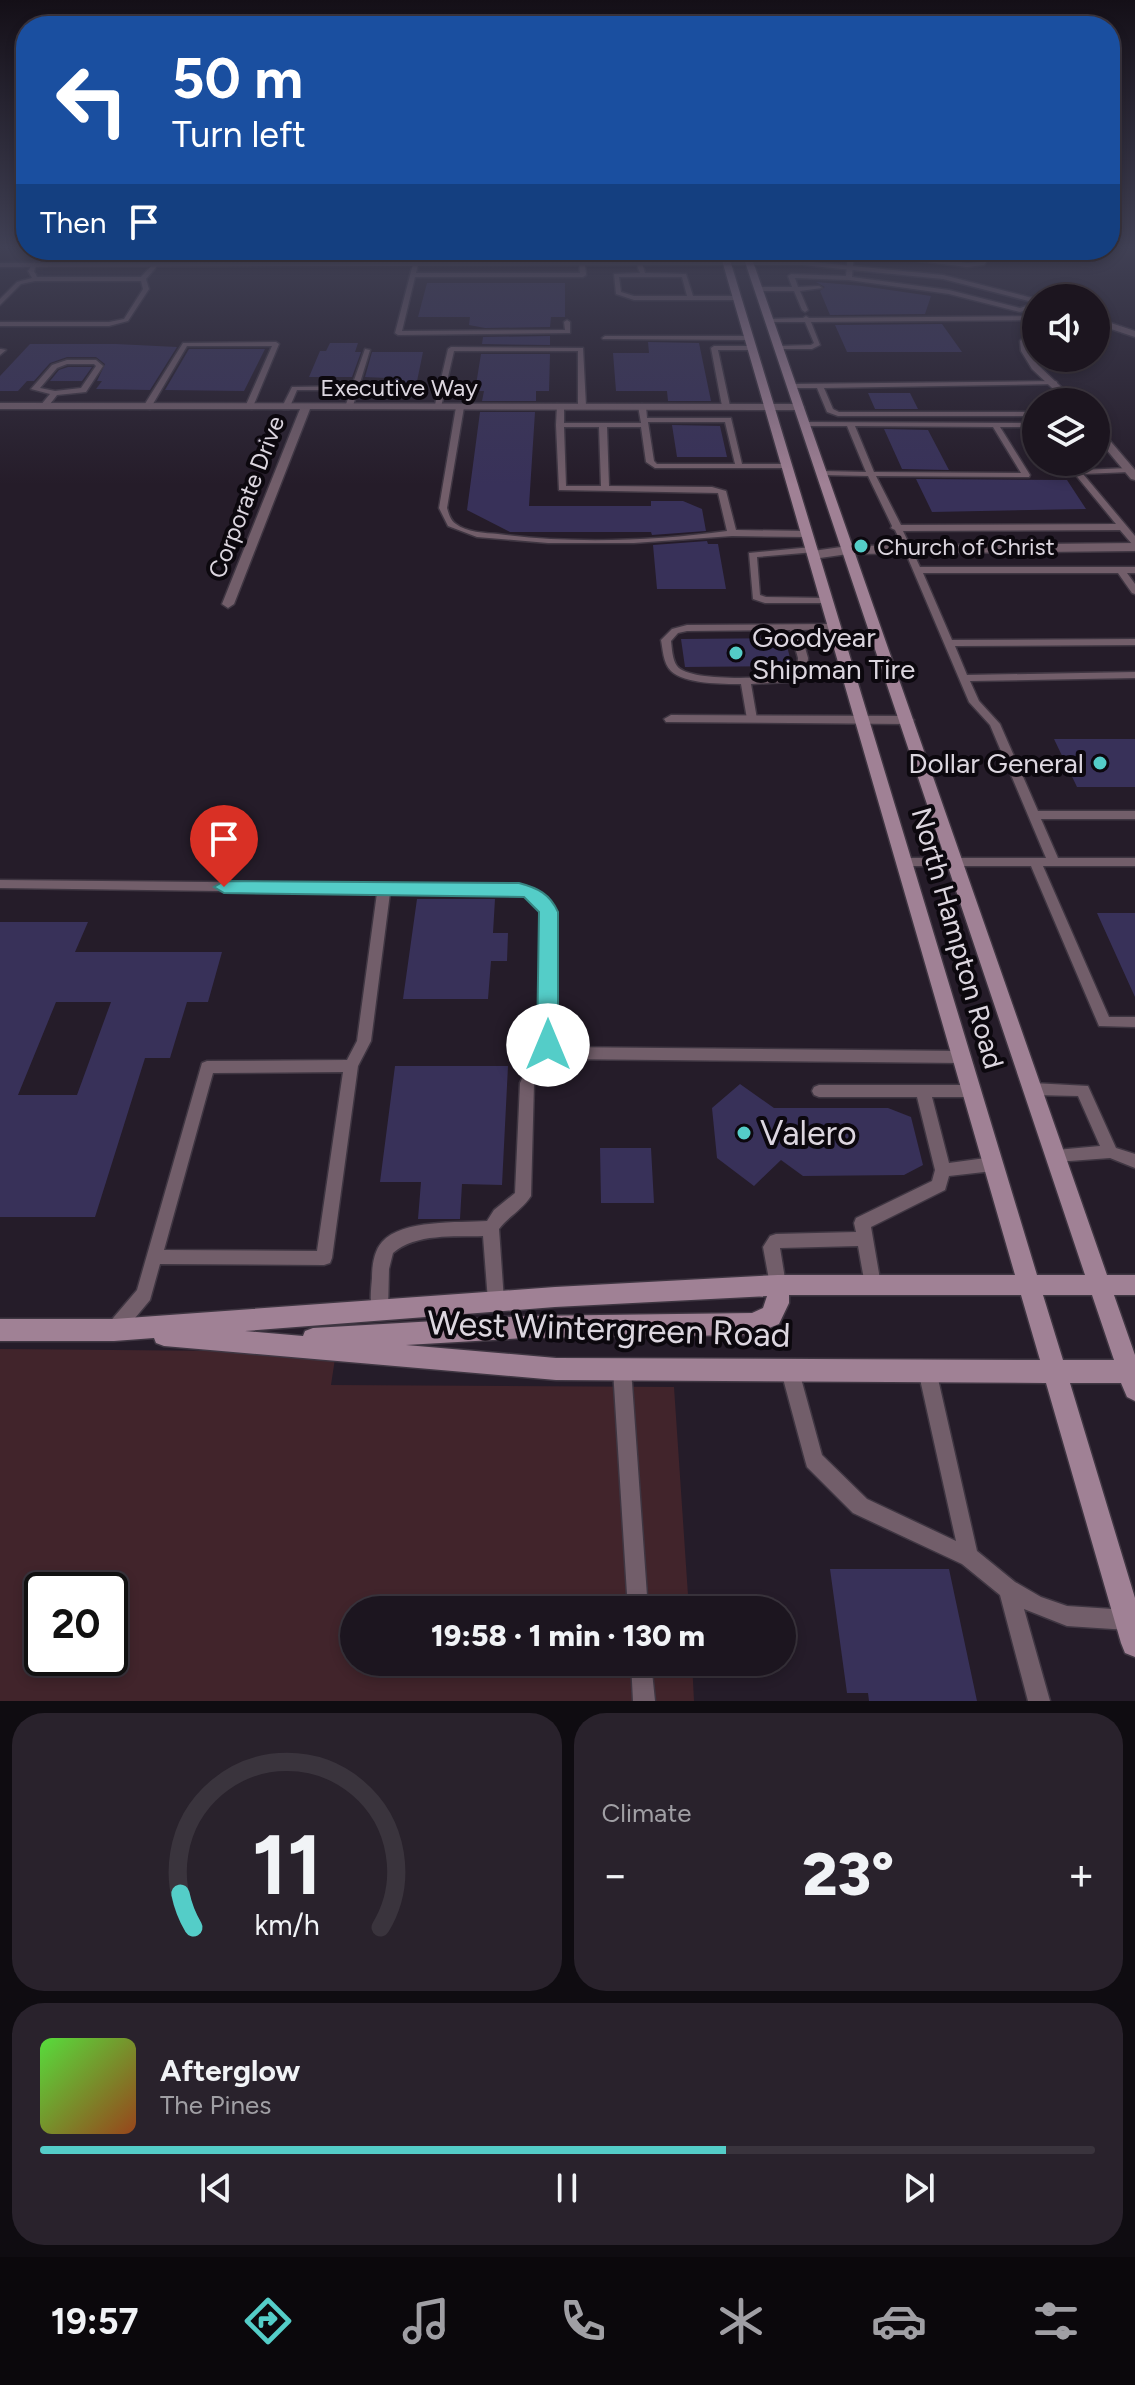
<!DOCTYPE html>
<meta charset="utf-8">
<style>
:root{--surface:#1c151f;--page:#29222c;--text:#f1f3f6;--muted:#a09fa4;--line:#3a343d;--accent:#54cdc8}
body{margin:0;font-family:Figtree,sans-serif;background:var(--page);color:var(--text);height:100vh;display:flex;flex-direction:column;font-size:30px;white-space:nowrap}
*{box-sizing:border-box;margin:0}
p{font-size:26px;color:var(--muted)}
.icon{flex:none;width:44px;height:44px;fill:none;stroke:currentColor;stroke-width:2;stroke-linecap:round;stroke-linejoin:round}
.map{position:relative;height:1701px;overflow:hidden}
.drawer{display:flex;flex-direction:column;gap:12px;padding:12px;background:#0f0c11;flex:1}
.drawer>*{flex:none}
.top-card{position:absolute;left:16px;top:16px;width:1104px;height:244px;border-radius:32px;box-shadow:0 4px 12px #0003,0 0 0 2px var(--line);background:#1a4fa0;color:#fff;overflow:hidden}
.fabs{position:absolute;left:1022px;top:284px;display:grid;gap:16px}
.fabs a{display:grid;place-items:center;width:88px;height:88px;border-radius:50%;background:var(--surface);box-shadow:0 4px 12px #0003,0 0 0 2px var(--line);font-size:40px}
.speed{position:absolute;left:24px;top:1572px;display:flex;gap:16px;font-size:40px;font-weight:700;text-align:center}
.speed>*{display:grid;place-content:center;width:104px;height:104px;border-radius:50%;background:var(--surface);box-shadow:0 4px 12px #0003,0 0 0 2px var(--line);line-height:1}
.speed .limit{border:4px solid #111;border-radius:12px;background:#fff;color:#111}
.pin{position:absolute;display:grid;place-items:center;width:68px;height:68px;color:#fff;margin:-82px -34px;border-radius:50% 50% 50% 0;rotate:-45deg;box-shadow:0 0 8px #0007}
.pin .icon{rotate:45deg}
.me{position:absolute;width:88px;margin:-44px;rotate:0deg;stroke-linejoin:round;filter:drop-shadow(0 0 6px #0008)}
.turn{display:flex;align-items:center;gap:28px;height:168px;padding:0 24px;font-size:36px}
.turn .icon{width:104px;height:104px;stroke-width:2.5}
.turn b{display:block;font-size:56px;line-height:68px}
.then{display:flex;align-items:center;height:76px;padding:0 24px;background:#0003;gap:16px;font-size:30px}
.big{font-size:60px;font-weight:800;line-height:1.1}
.drawer .widget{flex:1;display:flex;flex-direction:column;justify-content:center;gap:12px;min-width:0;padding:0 28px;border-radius:32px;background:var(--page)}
.drawer .dial{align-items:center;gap:0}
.dial svg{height:208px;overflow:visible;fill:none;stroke:var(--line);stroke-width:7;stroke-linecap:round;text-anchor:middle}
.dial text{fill:var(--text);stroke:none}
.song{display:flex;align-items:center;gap:24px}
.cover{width:96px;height:96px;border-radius:12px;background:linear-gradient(135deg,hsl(110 70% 55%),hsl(20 70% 35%))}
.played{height:8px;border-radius:4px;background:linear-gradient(90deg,var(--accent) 65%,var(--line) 65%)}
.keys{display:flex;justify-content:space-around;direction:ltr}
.heat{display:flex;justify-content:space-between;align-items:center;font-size:44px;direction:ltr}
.drawer .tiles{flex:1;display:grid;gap:12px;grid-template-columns:1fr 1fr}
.widget:last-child{grid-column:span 2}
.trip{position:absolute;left:340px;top:1596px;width:456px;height:80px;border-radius:40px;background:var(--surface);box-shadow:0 4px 12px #0003,0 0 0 2px var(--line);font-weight:800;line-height:80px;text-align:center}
.dock{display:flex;height:128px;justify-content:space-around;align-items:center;background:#0b080c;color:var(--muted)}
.dock .icon{width:56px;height:56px}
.dock .current{color:var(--accent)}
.dock b{font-size:36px;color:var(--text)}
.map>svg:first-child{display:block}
</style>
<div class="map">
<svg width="1135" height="1701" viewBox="0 0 1135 1701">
<rect width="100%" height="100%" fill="#251c29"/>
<path fill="#41242b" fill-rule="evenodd" d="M0,1349L336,1352L331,1385L674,1387L689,1610H354V1662H692L694,1701H0ZM42,1590H110V1658H42Z"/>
<path fill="#383159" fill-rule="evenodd" d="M816,282L862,286L931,296L925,314L830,315L820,291L825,287Z
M427,283H565V317H551L550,327L485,328L469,325L470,317H418Z
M942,324L962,352H847L835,325Z
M550,336V345L482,344L483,337Z
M648,342L699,343L711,401H668L667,391H616L613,353H649Z
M330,343H358L355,352H361L352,377H309L320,351H326Z
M30,344H116L177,347L150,390L96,389L102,381H97L105,364L96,357H67L50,363L34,381H27L18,391H0V376Z
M189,349H265L244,391L165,390Z
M372,352H423L415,391H384L388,378L365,377Z
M481,354H550L549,391H536V401H482L484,391H475Z
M68,367H92L82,381H50L59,370Z
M868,393H910L918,409H875Z
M480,412H535L529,506H651V501H683L702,509L706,531L652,535L651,532H510L467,510Z
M672,425L720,426L727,457H677Z
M884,429L928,430L949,470L902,469Z
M916,479L1067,480L1086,509L932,512Z
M707,541L708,544H718L726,589H657L653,545Z
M785,638L792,666L685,667L681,639Z
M1054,739H1135V787H1077Z
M417,899H495L493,933H508L507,961H491L488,999H403Z
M1097,913H1135V997Z
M0,922H88L75,952H222L208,1002H187L170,1058H145L95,1217H0ZM56,1002H111L77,1095H18Z
M395,1066H508L502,1185L462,1184L460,1219H418L421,1182H380Z
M740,1084L774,1108H888L911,1117L923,1165L904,1175L803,1176L781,1160L754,1186L717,1158L712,1108Z
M600,1148H651L654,1203H601Z
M830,1569H949L977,1701H869L868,1693H847Z"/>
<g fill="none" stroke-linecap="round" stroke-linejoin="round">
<defs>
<path id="lane" d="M675,250H688L664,255L661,264H657L660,253Z
M839,250L885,252L897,250L892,253L967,263L980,262L985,257L944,250L991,255L984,265L967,267L854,253L852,277L949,290L1020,308L1036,303V307L1020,312L949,294L849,280L795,278L798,287L819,286L822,288L800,291L808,310L805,312L802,310L794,291H759L756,289L759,287H792L788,276L791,274L846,276L848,252Z
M516,252H589L592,254L589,256L514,255Z
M639,261L642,263L645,273L686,274L693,296H737L740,298L737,300H634L616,294L614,274L640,273L636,263ZM619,277H682L687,296H634L621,292Z
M34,262L37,264L34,271L37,277H141L154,263L159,264L146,279L149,289L128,321L109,326H0V322H109L124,319L143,289L141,281H35L21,284L0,305V299L17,282L32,278L28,271Z
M582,262L585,264L586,275L583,277H415L402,331L565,330L564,322L567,320L570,322V333L398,335L395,333L413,264L418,265L416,273H580L579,264Z
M806,316L809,318L1036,316V320L811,322L820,345L812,349H777L776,348L779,346L811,345L814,343L805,322H769L767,321V319L803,318Z
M605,336H749L752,338L749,340L603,339L602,338Z
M276,342L279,344L252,409L245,407L272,346H187L150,409L143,407L183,343Z
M714,346H752L755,348L752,350H718L730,406L726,408L722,406L711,348Z
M451,347L583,348L586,406L582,408L578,406V351H454L441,407L434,409L448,349Z
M1,349L6,350L0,355V349Z
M365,349L370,350L352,409L345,407L351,390H297L289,409H283L282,407L292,387L352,386Z
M67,360H96L103,366L86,392L57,395L47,408H41L40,406L50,394L31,389L52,365ZM67,364H94L96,366L81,388L55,391L40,388L57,368Z
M1055,381L1057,382V384L824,388L833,409L839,412H1036V416H838L827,412L817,388H792L788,386L792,384Z
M557,404L564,406V423H641L638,406L642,404L646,406L647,418H731L742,464H790V468H655L646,462L641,427H607L609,486L712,487L726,491L736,530L807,531L811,534L807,537L732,536L634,543H548L477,537L448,526L439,508L456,407L460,405L464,407L447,508C449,514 450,520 456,524C466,532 485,533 498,534C569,544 656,541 727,531L718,493L559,490L556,425ZM648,422H725L735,464H657L654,461ZM564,427H599L601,486H566Z
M802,422L1036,423V427H1000L1030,475L1029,477L876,476L901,525L1116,524L1065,462H1073L1079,470L1129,468L1133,470L1129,472L1083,474L1135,536V545L1132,544L1120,530L903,531L920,567H1135V573H1127L1135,584V594L1132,593L1118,573H923L952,640L1135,639V645L955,646L967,675L1135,672V678L970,681L979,701L1000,724L1038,811H1135V819H1041L1058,858H1135V866H1043L1109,1017H1135V1027L1099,1026L1031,866H904L898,862L904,858H1046L990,725L969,702L904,549L895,530L891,528L892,526L868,476L822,475L818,473L822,471L866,472L847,426H802ZM855,426L993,427L1021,473L874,472Z
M812,547L816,550L815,552L757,557L760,595L766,597L827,598L830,599V603H765L753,599L749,553Z
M834,624L839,627L837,629L800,630L808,658L806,677L787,682L751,684L757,719L752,722L747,719L741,684C723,684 684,684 671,671C663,663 663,650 661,640L672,629L687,625ZM790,630L798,658L797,674C776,678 690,683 677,666C672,659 672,648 671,641L678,633L687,631Z
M0,880L519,885L542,894L555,912V1043L559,1047L962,1051L967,1053L969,1057L967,1061L962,1063L558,1059L539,1072L534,1083L531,1196C523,1209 508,1217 499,1229L504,1301L502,1307L496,1309L490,1307L488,1301L483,1236C454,1237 416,1233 393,1253L389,1269L388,1310L386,1316L380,1318L374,1316C369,1305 371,1290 372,1278C372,1266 374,1251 382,1242C402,1219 459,1223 487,1221L494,1210L515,1193L520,1083L529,1064L546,1052L541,1045L543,913L534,900L518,893H390L371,1041L358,1066L332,1258L330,1263L324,1265L160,1264L150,1300L120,1336L114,1338L108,1336L105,1330L108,1324L137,1290L202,1063L207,1061L347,1060L357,1041L377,893L0,888ZM343,1072L317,1251L164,1250L213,1073Z
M1033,1083L1088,1086L1116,1148L1135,1154V1168L1110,1158L1056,1162L1051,1161L1048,1156L1051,1151L1056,1150L1100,1146L1078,1096L1033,1095L1028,1093L1026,1089L1028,1085Z
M819,1085H971L976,1087L978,1091L976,1095L971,1097H932L949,1163L993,1157L998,1159L1001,1164L998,1169L993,1171L949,1176L945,1190L871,1227L881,1285L879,1290L873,1293L867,1290L865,1285L858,1246L780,1248L786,1285L784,1290L778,1293L772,1290L770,1285L763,1247L770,1236L776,1234L856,1232L854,1223L856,1218L932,1181L935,1170L917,1097H819L814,1095L812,1091L814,1087Z
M622,1360L628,1363L631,1369L648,1610H628L613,1369L616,1363Z
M927,1361L933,1364L936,1370L977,1551L1015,1582L1041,1597L1067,1606L1128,1610L1135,1613V1627L1128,1630L1067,1626L1024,1609L1050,1701H1028L1000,1595L962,1564L853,1513L807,1467L805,1460L781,1371L784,1365L790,1362L796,1365L799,1371L822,1455L867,1499L956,1541L918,1370L921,1364Z
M631,1662H651L655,1701H633Z"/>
<path id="street" d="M802,261L943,275L1036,299V303L943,279L802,265L0,267V263Z
M1096,318L1135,331V337L1096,324Z
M1036,326V334L1028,341L1030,351L1038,365L1077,402H1067L1032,369L1021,351L1020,341Z
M0,403L799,404L804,407L799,410L310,409L234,604L228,608L222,604L300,409H0Z
M1096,428L1100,429L1135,470V480L1131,479L1096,437Z
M1135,543V551L848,554L813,559L807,555L813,551L848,546Z
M671,715L907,716L914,720L907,724L666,722L664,719Z"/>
<path id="secondary" d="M719,250H727L1037,1275H1085L741,250H749L1107,1275H1135V1295H1114L1135,1355V1401L1127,1397L1121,1383H1070L1135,1598V1657L1125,1653L1121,1643L1046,1383L556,1380L164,1346L156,1343L154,1338L114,1341H0V1319H114L555,1287L778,1275H1015ZM789,1295H1021L1040,1360L556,1358L406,1345L525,1338L752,1335L779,1324L789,1303ZM1043,1295H1092L1114,1360H1063ZM767,1296L763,1308L752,1313L525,1316L313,1328L305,1331L303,1336L245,1331L555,1307Z"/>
</defs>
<use href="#lane" stroke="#3f3642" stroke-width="3"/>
<use href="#street" stroke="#3f3642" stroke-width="3"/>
<use href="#secondary" stroke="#3f3642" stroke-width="3"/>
<use href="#lane" fill="#725e6a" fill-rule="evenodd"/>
<use href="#street" fill="#725e6a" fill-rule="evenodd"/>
<use href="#secondary" fill="#a08195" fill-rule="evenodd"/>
</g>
<linearGradient id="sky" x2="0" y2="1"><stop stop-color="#140f17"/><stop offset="0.51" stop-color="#404054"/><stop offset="1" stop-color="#404054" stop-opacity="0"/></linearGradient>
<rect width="1135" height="485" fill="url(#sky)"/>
<path fill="#54cdc8" stroke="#378582" stroke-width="2" d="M224,881L519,883C538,888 550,894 558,912V1045L555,1051L548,1053L540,1051L537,1045L539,912L524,897L224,893L214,887Z"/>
<g fill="#54cdc8" stroke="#0c080e" stroke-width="3">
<circle cx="861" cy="546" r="8"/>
<circle cx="736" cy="653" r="8"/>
<circle cx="1100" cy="763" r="8"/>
<circle cx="744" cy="1133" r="8"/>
</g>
<g text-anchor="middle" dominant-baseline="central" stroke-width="8" stroke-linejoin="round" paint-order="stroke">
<g font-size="24" fill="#dcd6df" stroke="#0c080e">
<text x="399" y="387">Executive Way</text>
<text transform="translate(246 497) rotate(-69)">Corporate Drive</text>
</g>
<g font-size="24" fill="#dcd6df" stroke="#0c080e" text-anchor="start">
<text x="877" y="546">Church of Christ</text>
</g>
<g font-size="28" fill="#dcd6df" stroke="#0c080e" text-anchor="start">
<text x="752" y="637">Goodyear<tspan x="752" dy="32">Shipman Tire</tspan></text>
<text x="1084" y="763" text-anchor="end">Dollar General</text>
</g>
<g font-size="28" fill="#dcd6df" stroke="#0c080e">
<text transform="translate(958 938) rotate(74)">North Hampton Road</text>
</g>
<g font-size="34" fill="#dcd6df" stroke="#0c080e" text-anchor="start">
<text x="760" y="1133">Valero</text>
</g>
<g font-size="34" fill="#dcd6df" stroke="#0c080e">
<text transform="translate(609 1329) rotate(2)">West Wintergreen Road</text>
</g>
</g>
</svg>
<div class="fabs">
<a><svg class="icon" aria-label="sound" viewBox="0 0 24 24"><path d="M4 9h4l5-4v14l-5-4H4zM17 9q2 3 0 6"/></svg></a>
<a><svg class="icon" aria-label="layers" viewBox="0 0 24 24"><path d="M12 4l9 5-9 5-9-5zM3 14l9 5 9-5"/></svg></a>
</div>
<div class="speed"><div class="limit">20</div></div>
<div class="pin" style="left:224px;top:887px;background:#d93025"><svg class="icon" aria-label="arrive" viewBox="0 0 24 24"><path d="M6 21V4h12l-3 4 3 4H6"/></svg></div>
<svg class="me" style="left:548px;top:1045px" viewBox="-20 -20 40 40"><circle r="19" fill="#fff"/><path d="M0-13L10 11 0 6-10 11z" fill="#54cdc8"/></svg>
<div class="trip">19:58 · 1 min · 130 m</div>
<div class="top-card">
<div class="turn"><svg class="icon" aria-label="left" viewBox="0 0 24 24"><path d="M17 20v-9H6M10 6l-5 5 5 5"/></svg><div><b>50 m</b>Turn left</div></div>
<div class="then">Then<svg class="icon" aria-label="arrive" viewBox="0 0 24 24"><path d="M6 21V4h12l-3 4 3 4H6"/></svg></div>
</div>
</div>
<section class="drawer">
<div class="tiles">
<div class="widget dial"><svg viewBox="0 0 100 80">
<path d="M14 69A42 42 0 1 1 86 69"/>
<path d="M14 69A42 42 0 0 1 9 56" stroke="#54cdc8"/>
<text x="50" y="56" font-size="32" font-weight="700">11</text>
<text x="50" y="72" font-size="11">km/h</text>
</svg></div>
<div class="widget"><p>Climate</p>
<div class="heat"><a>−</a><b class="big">23°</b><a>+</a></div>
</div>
<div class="widget">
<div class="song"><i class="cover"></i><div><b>Afterglow</b><p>The Pines</p></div></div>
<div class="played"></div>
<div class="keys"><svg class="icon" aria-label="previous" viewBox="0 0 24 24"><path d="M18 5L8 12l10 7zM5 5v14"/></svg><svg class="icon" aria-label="pause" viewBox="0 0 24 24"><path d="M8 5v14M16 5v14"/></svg><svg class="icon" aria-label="next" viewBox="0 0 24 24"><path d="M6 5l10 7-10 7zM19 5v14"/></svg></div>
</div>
</div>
</section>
<nav class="dock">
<b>19:57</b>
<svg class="icon current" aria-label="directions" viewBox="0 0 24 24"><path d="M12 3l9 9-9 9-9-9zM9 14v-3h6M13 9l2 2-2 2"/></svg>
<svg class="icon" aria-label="music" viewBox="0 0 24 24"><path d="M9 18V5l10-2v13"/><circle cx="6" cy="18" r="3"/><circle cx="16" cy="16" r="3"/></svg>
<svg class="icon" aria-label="phone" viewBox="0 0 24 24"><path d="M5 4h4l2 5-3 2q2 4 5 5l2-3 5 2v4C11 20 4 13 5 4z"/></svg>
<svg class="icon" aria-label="climate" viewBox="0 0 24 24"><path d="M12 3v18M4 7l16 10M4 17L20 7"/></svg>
<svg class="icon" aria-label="car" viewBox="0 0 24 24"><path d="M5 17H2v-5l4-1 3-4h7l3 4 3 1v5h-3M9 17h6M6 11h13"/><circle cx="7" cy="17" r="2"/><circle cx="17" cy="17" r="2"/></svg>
<svg class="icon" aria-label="filters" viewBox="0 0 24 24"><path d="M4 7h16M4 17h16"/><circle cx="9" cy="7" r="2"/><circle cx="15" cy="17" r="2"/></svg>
</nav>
